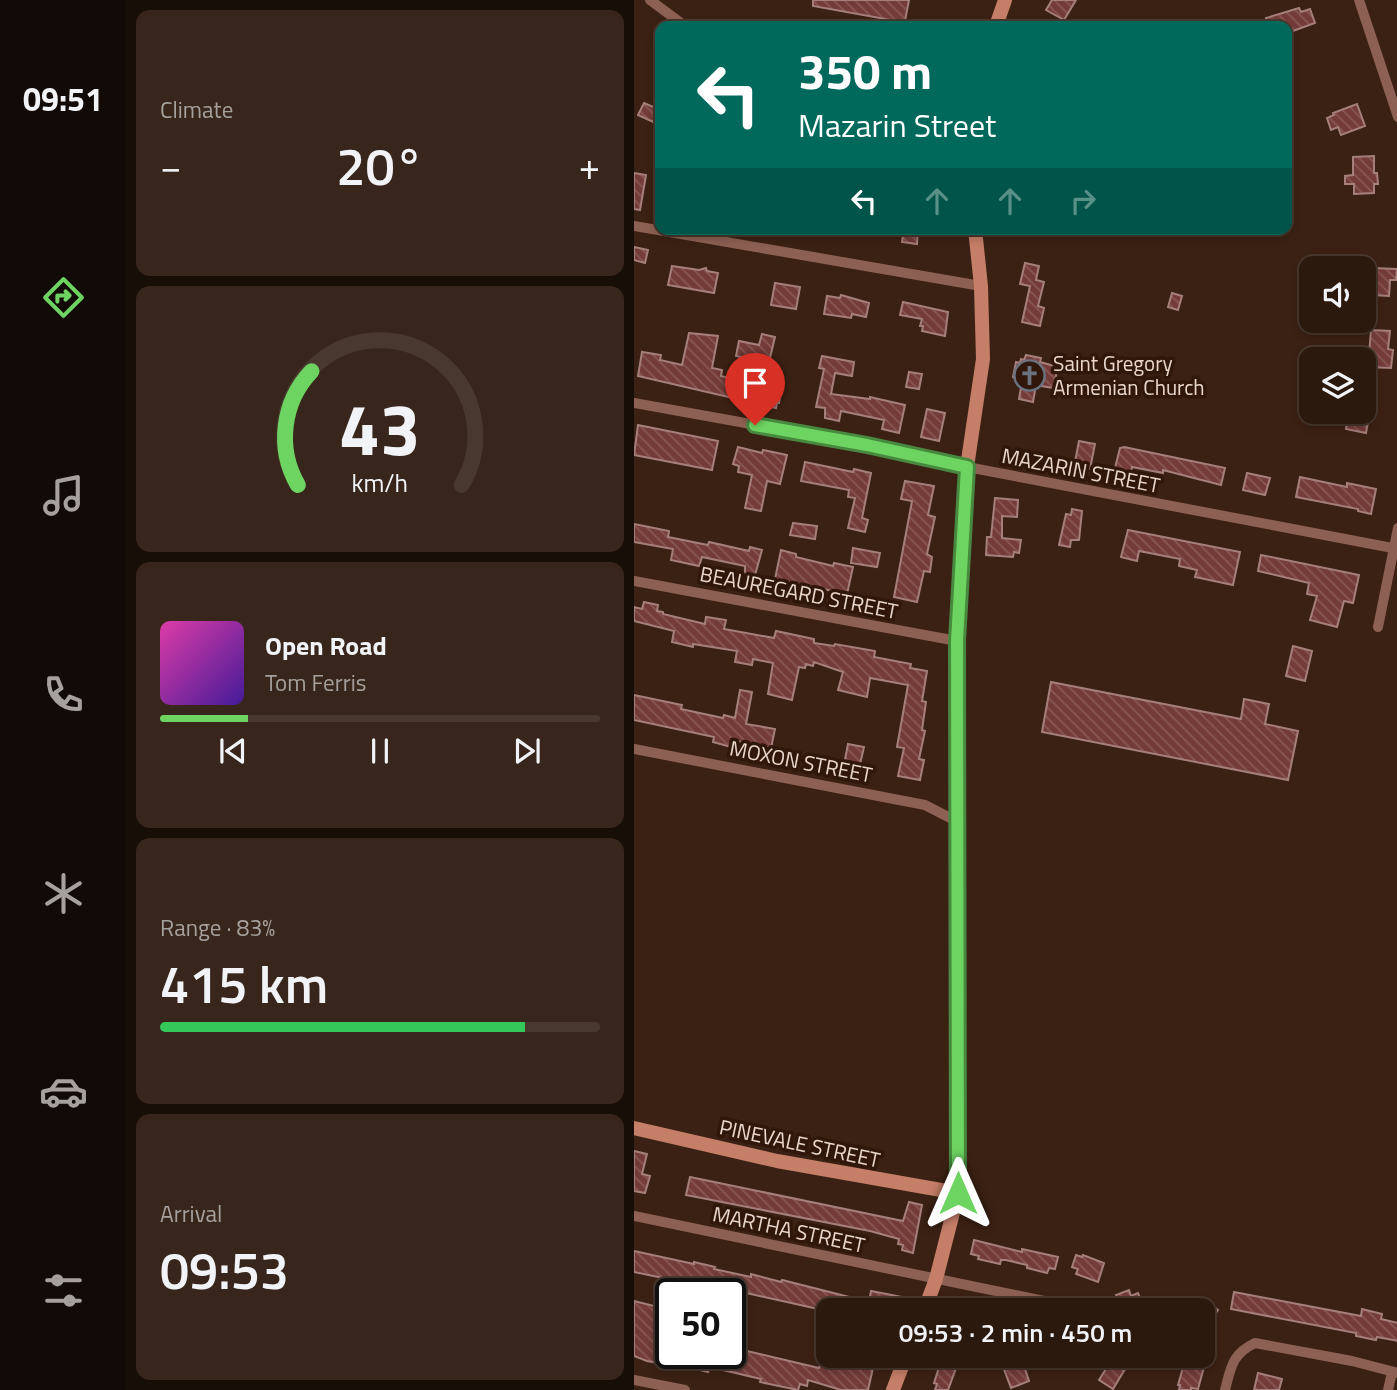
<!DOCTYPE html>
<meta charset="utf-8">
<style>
:root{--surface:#2c190e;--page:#38261c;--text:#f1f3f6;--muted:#a6a09e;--line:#48382e;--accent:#6dd361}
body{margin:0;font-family:"Titillium Web",sans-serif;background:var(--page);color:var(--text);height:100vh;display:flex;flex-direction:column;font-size:26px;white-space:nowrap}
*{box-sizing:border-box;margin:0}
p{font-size:23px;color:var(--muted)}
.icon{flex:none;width:38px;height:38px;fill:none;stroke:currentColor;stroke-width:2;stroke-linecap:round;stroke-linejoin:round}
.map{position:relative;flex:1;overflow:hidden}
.drawer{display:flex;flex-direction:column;gap:10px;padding:10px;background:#180e08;width:508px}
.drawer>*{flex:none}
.hud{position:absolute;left:21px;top:21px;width:637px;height:214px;border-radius:14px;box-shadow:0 4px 10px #0003,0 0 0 2px var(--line);background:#00695c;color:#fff;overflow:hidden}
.tools{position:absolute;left:665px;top:256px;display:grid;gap:14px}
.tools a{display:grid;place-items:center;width:77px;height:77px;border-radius:14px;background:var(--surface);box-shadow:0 4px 10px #0003,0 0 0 2px var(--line);font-size:35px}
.speed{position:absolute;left:21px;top:1278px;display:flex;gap:14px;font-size:35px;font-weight:700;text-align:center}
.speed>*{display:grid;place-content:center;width:91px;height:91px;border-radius:50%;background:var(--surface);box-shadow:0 4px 10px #0003,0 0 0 2px var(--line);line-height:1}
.speed .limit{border:4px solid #111;border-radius:10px;background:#fff;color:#111}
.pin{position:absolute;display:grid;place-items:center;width:60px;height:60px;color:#fff;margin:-72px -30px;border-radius:50% 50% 50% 0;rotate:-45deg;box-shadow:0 0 7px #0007}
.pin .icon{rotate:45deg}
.me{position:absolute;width:77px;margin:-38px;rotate:0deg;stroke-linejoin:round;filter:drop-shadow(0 0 5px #0008)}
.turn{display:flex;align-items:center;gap:24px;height:147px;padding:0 28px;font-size:32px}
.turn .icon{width:91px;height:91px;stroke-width:2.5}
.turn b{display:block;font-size:49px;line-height:60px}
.lanes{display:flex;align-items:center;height:66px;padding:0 28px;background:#0003;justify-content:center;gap:35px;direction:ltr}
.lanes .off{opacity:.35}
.big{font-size:52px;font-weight:600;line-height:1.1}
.drawer .tile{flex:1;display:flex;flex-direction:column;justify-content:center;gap:10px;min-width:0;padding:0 24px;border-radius:14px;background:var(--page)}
.drawer .dial{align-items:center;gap:0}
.dial svg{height:182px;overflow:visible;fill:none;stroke:var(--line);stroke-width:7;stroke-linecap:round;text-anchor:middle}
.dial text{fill:var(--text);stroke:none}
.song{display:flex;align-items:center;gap:21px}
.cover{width:84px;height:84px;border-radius:10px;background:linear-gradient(135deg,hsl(320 70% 55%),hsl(260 70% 35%))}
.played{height:7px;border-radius:4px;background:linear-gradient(90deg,var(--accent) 20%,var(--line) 20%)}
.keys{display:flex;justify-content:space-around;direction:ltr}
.heat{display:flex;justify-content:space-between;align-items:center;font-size:38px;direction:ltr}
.charge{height:10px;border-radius:5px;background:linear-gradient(90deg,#34c759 83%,var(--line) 0)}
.trip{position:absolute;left:182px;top:1298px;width:399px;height:70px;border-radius:14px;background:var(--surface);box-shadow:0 4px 10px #0003,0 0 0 2px var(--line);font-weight:600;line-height:70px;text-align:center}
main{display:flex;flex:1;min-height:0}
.tab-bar{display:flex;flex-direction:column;width:126px;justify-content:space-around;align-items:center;background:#120a06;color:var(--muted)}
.tab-bar .icon{width:49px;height:49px}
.tab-bar .active{color:var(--accent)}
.tab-bar b{font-size:32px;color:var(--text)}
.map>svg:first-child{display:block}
</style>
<main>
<nav class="tab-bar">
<b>09:51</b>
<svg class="icon active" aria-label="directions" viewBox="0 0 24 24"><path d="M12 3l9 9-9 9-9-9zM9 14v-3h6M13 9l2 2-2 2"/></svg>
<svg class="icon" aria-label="music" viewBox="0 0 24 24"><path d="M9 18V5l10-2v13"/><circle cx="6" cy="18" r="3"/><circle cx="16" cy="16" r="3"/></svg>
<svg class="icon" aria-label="phone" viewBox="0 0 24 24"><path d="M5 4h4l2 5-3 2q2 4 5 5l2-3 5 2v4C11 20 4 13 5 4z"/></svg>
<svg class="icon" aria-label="climate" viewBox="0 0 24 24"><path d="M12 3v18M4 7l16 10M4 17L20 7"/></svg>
<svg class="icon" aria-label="car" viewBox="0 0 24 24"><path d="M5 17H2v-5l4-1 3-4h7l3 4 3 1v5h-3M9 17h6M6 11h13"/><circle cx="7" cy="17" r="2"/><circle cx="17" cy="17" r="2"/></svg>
<svg class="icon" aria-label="filters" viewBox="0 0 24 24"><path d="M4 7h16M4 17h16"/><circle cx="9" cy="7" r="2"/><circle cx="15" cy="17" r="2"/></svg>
</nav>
<section class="drawer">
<div class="tile"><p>Climate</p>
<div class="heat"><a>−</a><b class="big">20°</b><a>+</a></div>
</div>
<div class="tile dial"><svg viewBox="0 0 100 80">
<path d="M14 69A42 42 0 1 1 86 69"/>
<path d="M14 69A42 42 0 0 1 20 19" stroke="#6dd361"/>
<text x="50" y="56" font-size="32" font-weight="700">43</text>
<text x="50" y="72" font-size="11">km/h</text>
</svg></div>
<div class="tile">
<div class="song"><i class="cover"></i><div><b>Open Road</b><p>Tom Ferris</p></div></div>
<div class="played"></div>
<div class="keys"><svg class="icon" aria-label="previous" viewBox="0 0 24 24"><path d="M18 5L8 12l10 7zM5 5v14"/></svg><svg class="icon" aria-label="pause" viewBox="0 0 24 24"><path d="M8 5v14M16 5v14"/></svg><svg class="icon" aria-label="next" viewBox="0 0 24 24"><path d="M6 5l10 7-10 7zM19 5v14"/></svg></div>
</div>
<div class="tile"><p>Range · 83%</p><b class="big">415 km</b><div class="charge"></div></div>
<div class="tile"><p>Arrival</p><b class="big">09:53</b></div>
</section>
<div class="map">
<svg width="764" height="1390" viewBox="0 0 764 1390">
<defs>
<pattern id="building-back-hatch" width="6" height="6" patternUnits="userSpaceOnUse" patternTransform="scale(1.75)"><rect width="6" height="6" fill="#743c39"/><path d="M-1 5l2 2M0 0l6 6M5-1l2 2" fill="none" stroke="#885754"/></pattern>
</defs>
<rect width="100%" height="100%" fill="#3b2113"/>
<path fill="url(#building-back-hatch)" stroke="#a57f7c" stroke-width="2" d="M179,0H275L270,26H256L257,20L179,6Z
M418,0H442L430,20L412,10Z
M665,8L667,12L676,9L681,23L659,31L657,28L653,30V26H636L632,18Z
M10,103L24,109L19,122L4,115Z
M723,104L731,126L707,135L704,127L697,130L693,118L700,115L699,113Z
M740,156V173H743L744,184H740V193L720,194V184H711V176L719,175V157Z
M0,173L12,175L6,210L0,209Z
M270,229H284L283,244L268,242Z
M0,247L14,250L11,263L0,260Z
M391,263L405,266L402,280L410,282L404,306L410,308L406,326L388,322L396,286L386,284Z
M38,266L65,270L72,268L73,271L84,273L80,293L34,285Z
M739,268L763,269L762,280H756L755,296L738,295Z
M141,283L166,287L162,309L137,305Z
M538,293L548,296L544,310L534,307Z
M207,295L235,303L232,317L218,314L217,318L190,314L193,296L206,298Z
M269,302L314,312L311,336L288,331L289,326H286L288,319L266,315Z
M737,330L756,331L754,349L759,350L757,368L734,367Z
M55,333L84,336L78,368L88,370L87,376L111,382L117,359L102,356L105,341L125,345L128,334L141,337L130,383L148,386L145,403H143L142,408L4,376L8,352L27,355L26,360L48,365Z
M392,355L407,358L406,362L424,367L419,388L402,385L399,402L385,399L388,382L379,377L382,362L386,363L387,359L390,360Z
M188,356L220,362L218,376L201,373L197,394L236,399V397L271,405L265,433L248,429L250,420L207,411L205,421L191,418V408L182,407L190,369L185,368Z
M275,372L288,374L285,389L272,387Z
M293,409L311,413L305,441L287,437Z
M715,411H736L732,433L712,429Z
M4,425L84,441L78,470L0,455Z
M445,441L461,444L456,469L443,466V463L441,462Z
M104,447L128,453L129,450L153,455L146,484L133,481L127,511L111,508L118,475L104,472L105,466L99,464Z
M490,447L591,468L587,485L529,470V473L498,467L497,472L481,468L486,448Z
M171,462L219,472L220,469L237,473L228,518L234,520L231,532L214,528L221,498L214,497L215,490L167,481Z
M613,473L636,478L631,495L609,490Z
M666,477L713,487V483L742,489L737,514L724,511V509L662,497Z
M271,481L300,486L294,515L301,517L293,554L298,557L296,572L290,571L283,602L260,597L278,501L267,499Z
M361,498L384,500L383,517L368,516V538L387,540L385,553L380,552L379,557L352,555L353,537H357Z
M438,509L448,511L445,540H437L436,547L425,545L432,514L437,515Z
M159,523L183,526L181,539L156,535Z
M0,524L35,531L34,537L74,545L75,542L115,551L116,547L128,550L121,575L111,573V566L68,557L65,566L37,560L39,549L0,542Z
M494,530L606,552L599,585L561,577L563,570L545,566L546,559L505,551L503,561L487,557Z
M219,548L246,553L243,567L217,563Z
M147,550L162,554V557L199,566L200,563L219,567L213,594L141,579Z
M627,555L725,575L719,603L710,601L703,627L676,620L683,596L673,594L675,583L624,571Z
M10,602L24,605L23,611L29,612V614L71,624L72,617L92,620L90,629L140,638L142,631L180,639V643L200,646L201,644L241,651L240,657L277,664L276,668L293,671L288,701L292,702L288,730L291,731L285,759L290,760L286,780L264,776L270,748L263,747L274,685L236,678L233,697L204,690L209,672L180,662L179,666L172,664L171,668L165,667L158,700L134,694L139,663L119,659L118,665L101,662L103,651L59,644V647L38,642L40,631L0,621V607L8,609Z
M659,646L678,651L671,681L652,676Z
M417,682L607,719L610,699L635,704L631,724L664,731L654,780L408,732Z
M106,690L118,692L112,724L141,729L137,748L98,740L97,747L79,742L80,737L0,720V695L48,705L47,709L89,718L90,715L101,718Z
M214,744L230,747L224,773L209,770Z
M0,1151L13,1154L8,1174L16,1176L11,1193L0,1191Z
M56,1177L269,1221L275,1202L288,1205L279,1253L268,1250L269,1245L264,1244L265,1239L236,1231L52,1195Z
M340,1240L388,1252V1249L424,1257L421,1269L415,1268L413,1273L393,1268V1265L372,1260H367L366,1264L344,1259L345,1256L337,1254Z
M0,1251L60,1264V1262L81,1267L80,1269L117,1277V1274L147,1282L148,1280L235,1302L237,1291L268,1297L265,1311H220L200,1305L199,1311H193L103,1291L102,1293L0,1272Z
M442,1255L448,1257L449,1255L470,1263L464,1282L442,1274L444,1269L438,1267Z
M495,1290L497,1296L504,1293L511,1311H488L482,1295Z
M600,1292L727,1316L728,1309L748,1314L747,1319L764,1323V1341L743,1337L742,1340L722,1336V1333L597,1309Z
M569,1299L584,1310L569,1333Z
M0,1301L32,1309L27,1331L37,1333V1353H96V1347L185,1368L190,1354L217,1362L218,1356H246L243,1369L239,1368L234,1390H207L174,1380L173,1386L166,1384L164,1390L126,1382L127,1379L76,1367L74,1372L46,1365V1367L13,1361L0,1356Z
M313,1356L325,1360L314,1390H301L303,1384L300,1383L307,1361L311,1362Z
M365,1356H380L382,1362L388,1360L395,1381L377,1388Z
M480,1356H499L479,1389L465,1380Z
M552,1357L565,1360L564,1366L570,1367L564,1389L557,1388V1390H545L546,1385H544Z
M624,1373L648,1379L645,1390H620Z"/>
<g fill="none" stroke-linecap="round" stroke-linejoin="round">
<path stroke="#8c6052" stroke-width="10" d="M16,0L51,26
M725,0L764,117
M0,226L347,286
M0,403L233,445L333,467L764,549
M0,581L323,641
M744,627L764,528
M0,749L291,805L324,822
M0,1216L410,1301L420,1311
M0,1380L51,1390
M591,1390C597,1367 598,1354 621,1343L718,1361L764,1373
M754,1390L758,1372"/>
<path stroke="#c57e68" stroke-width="14" d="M362,26L371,0
M0,1128L143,1161L324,1193
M290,1311L302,1279L324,1193L323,641L333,467L349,359L347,286L341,229
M259,1390L272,1356"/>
</g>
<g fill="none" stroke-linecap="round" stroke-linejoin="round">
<defs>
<path id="route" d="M121,425L233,445L333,467L323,641L324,1193"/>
</defs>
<use href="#route" stroke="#47893f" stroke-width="18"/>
<use href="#route" stroke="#6dd361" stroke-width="12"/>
</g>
<defs>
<symbol id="church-ring" viewBox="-11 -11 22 22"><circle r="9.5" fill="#301709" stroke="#6b7280" stroke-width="1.5"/><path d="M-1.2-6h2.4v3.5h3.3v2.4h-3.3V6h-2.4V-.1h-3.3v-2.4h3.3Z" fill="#6b7280"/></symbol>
</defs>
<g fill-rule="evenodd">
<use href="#church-ring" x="378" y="358" width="35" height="35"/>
</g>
<g text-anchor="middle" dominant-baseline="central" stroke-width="7" stroke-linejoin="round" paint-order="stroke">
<g font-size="21" fill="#e9d7ce" stroke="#301709" text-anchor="start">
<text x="419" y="363">Saint Gregory<tspan x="419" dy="24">Armenian Church</tspan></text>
</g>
<g font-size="21" fill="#e9d7ce" stroke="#301709">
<text transform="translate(447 470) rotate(11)">MAZARIN STREET</text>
<text transform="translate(165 592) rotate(11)">BEAUREGARD STREET</text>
<text transform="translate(167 761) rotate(11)">MOXON STREET</text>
<text transform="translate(166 1143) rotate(12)">PINEVALE STREET</text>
<text transform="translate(155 1229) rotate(12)">MARTHA STREET</text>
</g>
</g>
</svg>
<div class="tools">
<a><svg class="icon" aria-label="sound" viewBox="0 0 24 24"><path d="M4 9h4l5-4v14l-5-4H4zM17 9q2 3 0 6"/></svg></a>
<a><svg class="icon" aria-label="layers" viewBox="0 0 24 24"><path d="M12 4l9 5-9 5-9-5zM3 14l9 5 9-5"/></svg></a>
</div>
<div class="speed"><div class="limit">50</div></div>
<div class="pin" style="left:121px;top:425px;background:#d93025"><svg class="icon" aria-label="arrive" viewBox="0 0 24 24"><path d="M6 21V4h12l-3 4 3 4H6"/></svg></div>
<svg class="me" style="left:324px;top:1193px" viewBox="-20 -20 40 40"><path d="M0-17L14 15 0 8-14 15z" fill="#6dd361" stroke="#fff" stroke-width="4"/></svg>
<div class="trip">09:53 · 2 min · 450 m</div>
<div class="hud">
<div class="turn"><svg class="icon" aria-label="left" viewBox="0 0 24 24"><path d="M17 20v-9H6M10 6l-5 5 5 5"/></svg><div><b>350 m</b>Mazarin Street</div></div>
<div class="lanes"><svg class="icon" aria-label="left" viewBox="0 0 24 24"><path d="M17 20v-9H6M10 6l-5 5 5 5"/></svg><svg class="icon off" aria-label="ahead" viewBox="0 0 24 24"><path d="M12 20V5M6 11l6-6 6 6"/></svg><svg class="icon off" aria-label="ahead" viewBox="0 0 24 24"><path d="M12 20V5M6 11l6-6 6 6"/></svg><svg class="icon off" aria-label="right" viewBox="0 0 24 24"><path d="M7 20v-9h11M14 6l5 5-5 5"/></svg></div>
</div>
</div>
</main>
